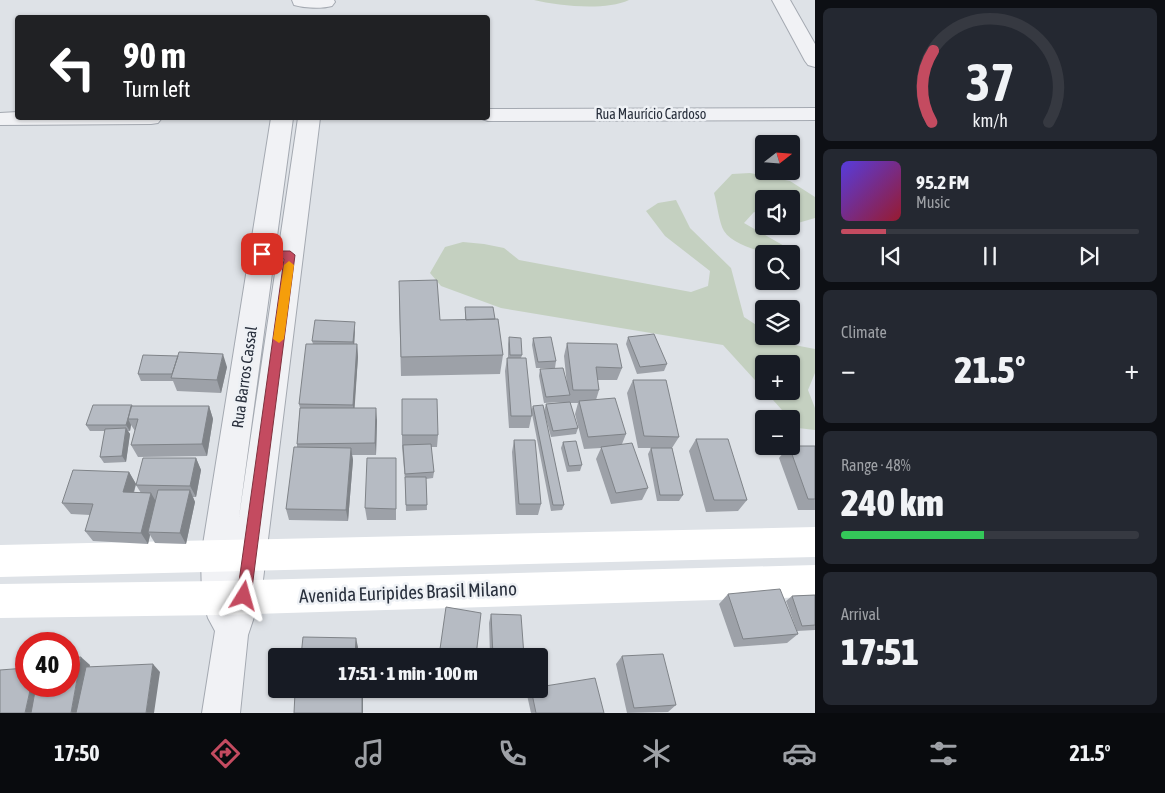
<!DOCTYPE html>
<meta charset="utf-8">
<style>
:root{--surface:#171b24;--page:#242831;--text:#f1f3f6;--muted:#9ea1a6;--line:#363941;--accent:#c44b60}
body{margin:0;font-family:"Asap Condensed",sans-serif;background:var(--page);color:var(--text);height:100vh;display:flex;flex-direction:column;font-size:19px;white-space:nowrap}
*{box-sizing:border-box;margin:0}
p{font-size:16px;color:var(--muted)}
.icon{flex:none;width:28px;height:28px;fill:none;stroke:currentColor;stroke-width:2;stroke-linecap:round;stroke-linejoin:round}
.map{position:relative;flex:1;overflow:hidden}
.sheet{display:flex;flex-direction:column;gap:8px;padding:8px;background:#0d0f14;width:350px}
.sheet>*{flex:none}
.top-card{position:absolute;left:15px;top:15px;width:475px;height:105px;border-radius:5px;box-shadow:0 1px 4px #0004;background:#202124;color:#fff;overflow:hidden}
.needle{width:32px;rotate:73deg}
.fabs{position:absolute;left:755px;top:135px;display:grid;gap:10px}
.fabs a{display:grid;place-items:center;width:45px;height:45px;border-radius:5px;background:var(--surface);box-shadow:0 1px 4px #0004;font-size:25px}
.speed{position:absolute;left:15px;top:632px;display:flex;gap:10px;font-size:25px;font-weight:700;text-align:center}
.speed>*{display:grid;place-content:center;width:65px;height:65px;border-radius:50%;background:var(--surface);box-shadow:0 1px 4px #0004;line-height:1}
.speed .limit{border:8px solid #d22;background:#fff;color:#111}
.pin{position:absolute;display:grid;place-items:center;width:42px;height:42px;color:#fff;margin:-21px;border-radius:10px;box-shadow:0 2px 8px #0006}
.me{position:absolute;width:55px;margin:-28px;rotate:8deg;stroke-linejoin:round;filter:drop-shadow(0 0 4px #0008)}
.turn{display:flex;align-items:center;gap:18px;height:105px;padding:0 25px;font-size:22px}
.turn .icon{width:65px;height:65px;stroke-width:2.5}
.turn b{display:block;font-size:35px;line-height:42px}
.big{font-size:38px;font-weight:800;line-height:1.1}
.sheet .card{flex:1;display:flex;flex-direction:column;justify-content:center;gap:8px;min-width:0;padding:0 18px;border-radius:8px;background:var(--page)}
.sheet .dial{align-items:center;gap:0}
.dial svg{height:130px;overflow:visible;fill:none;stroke:var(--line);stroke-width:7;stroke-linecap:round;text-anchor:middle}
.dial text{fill:var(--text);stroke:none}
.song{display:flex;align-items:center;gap:15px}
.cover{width:60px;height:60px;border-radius:8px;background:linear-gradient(135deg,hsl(250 70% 55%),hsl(350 70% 35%))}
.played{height:5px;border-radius:2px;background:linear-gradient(90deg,var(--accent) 15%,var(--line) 15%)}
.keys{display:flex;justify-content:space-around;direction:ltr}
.heat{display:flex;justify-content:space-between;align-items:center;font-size:28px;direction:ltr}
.charge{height:8px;border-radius:4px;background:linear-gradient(90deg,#34c759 48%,var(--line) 0)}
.trip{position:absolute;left:268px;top:648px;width:280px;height:50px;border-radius:5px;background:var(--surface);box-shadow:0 1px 4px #0004;font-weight:800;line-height:50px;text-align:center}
.tab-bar{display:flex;height:80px;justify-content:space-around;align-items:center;background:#090b0e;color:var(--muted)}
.tab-bar .icon{width:35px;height:35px}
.tab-bar .active{color:var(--accent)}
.tab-bar b{font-size:22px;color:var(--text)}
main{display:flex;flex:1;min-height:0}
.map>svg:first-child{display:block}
</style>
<main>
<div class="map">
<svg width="815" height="713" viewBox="0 0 815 713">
<rect width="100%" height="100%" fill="#dee2e7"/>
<path fill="#c4d0c0" d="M534,0H629C605,11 559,6 534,0Z
M750,173L790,181L815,197V218L791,225V199H764V216L754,212L744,223L800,255C783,257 736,250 724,231C719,223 717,203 714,193L732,174Z
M676,200L690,228L731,268L744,317L764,330V336H774L784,343L815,349V373L808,390L815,408V430L798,428L765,391H791V364H764V390L723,345L501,308L441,286L430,273L445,247L463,242L484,244L504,248L519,260L691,292L708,286L710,271L665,236L646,211L658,203Z"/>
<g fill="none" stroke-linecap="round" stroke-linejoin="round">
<defs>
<path id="minor" d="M772,0H790L815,44V67L808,65L805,61Z"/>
<path id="tertiary" d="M292,0H334L335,2L332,6C321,9 305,8 294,5Z
M815,108V120L488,121L479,118H488V109Z
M18,112V118H162L158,123L151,124L0,125V113Z
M271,118H293L239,517L298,118H320L261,596L248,635L240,713H202L215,631L208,618L202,598L201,557Z"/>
</defs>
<use href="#minor" stroke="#a4a9b1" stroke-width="2"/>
<use href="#tertiary" stroke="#a4a9b1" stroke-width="2"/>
<use href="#minor" fill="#f1f2f5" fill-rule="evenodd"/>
<use href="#tertiary" fill="#f1f2f5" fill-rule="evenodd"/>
<path fill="#fff" fill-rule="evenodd" d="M815,527V557L0,577V545Z
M815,565V597L219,615L0,618V584L219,581Z"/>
</g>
<path fill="#9da1a8" d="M399,300L440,320H465V307L495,319L503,355L500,374L401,376Z
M355,328L354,344H357L358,357L354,408L377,420L376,455H352L353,460L348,521L289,520L286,509L297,447V444L300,408L299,404L313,344L312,341Z
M509,337L522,355L521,358L531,411L533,406L544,411L546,404L563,402L544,403L539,376L540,369L567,385L564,356L567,343L622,368L617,380H597L599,390L596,400L626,434L622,444L648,488L642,500L611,504L596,459L601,448L584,449L575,414L578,403H570L578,428L576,434L551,437L544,411L564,505L562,510L551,511L532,414L529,428H509L505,371L507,358H508V344Z
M628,337L667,364L664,371L637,374L626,344Z
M533,338L556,361L555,368H536L532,345Z
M178,356L227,367L221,393L177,391L173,381H141L138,374Z
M633,380L679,437L672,448L683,495L679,501H657L648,454L651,448H638L627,393Z
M402,399L438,435L437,447H431L434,472L433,478L426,479L427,510L406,511L405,480L402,447Z
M132,406H209L213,419L207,456L138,457L131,445L135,431L131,425L130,431H128L130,434L126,462L104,463L100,457L105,431H90L86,425Z
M696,439L747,500L738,511L706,512L689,451Z
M514,440L541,504L538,515H516L512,452Z
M563,442L582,465L580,471L567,472L561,448Z
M789,446H815V510H798L779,458Z
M196,458L201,470L196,497H193L195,502L186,544L155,543L150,535L148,544L93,541L85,531L90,515L71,514L62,503L129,472L136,484L134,493H141L136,485Z
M396,458V520H367L365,508Z
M728,594L798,634L787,643L734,647L719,604Z
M815,595V630L797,631L786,601L792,596Z
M491,614L524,656H490L489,623Z
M622,656L676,705L668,712L627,713L616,664Z
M299,689H396L395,697L363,696V698L301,693Z
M530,689H539L604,713H531L527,695Z"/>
<path fill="#7f8388" d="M355,322V328L354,349L353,342Z
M357,344L358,357L354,417L353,405Z
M223,354L227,367L221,393L217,380Z
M209,406L213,419L207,456L202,444Z
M376,408L377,420L376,455L375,443Z
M128,419L131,425L130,431L126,425Z
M126,428L130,434L126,462L122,456Z
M351,448L353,460L348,521L346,510Z
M196,458L201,470L196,497L190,486Z
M129,472L136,484L130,504L123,492Z
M190,490L195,502L186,544L180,533Z
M151,493L158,505L148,532L150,535L148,544L141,533Z
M356,638L358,647L357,656H355Z
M81,657L90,665L82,713H71Z
M153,664L160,672L154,713H146Z
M31,686H44L38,713H25Z
M362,691L363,698V713H362Z"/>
<path fill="#b6bbc3" stroke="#7f8388" d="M437,280L440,320L498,319L503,355L401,357L399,281Z
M465,307H493L495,319L466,320Z
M315,320L355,322L353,342L312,341Z
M654,334L667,364L640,367L628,337Z
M509,337L521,338L522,355H510Z
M551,337L556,361L538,362L533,338Z
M567,343L617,344L622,368L596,367L599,390H573Z
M306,344H357L353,405L299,404Z
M179,352L223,354L217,380L171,378Z
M143,355L178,356L172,374H138Z
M507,358H526L532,416H511Z
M563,368L570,395L546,397L540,369Z
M633,380H666L679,437L644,436Z
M615,398L626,434L588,437L579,401Z
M402,399H437L438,435H402Z
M570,402L578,428L553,431L546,404Z
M93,405H132L126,425H86Z
M543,405L564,505H553L533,406Z
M131,406H209L202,444L131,445L138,419H128Z
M300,408H376L375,443L297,444Z
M126,428L122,456L100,457L105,429Z
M696,439H728L747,500H714Z
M514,440H535L541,504H519Z
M576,441L582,465L569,466L563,442Z
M632,443L648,488L616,493L601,447Z
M431,444L434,472L405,474L403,445Z
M789,446H815V499H808Z
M294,447L351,448L346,510L286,509Z
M651,448H672L683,495H660Z
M143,458H196L190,486L136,485Z
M367,458H396V509L365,508Z
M73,470L129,472L123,492L151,493L141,533L85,531L93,504L62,503Z
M405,477H426L427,505H406Z
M158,490H190L180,533L148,532Z
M780,589L798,634L743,639L728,594Z
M815,595V625L802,626L792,596Z
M446,607L481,613L476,656H439Z
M491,614L521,615L524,656H493Z
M303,637L356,638L355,656H301Z
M663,654L676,705L634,708L622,656Z
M81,657L71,713H31L36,686H69V658Z
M153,664L146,713H76L86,667Z
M26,668V686H31L25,713H0V670Z
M595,678L604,713H536L531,689H539V687Z
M351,689H395V690Z
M362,691V713H294L295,693Z"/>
<path fill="#c44b60" stroke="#7f313e" d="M262,251H290L295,255L251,596L249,601L244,603L239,601L237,596L284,259L258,257L256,254Z"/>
<path fill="#f59e0b" d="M289,261L294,265L284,339L279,343L273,339L284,265Z"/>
<g text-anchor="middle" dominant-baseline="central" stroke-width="5" stroke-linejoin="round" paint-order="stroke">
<g font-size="14" fill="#29303d" stroke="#eef1f5">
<text x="651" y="114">Rua Maurício Cardoso</text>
</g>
<g font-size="16" fill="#29303d" stroke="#eef1f5">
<text transform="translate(244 377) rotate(-82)">Rua Barros Cassal</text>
</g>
<g font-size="19" fill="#29303d" stroke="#eef1f5">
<text transform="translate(408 592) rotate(-2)">Avenida Euripides Brasil Milano</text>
</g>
</g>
</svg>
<div class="fabs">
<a><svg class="needle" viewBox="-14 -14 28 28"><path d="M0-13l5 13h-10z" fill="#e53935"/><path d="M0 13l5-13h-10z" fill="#9ea1a6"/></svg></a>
<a><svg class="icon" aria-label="sound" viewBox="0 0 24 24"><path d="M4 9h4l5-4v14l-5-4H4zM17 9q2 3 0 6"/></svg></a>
<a><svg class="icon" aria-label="search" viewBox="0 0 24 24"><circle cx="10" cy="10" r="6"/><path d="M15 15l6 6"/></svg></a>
<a><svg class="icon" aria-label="layers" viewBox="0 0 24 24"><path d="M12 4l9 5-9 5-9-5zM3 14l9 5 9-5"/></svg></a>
<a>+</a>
<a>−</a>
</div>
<div class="speed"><div class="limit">40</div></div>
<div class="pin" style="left:262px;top:254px;background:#d93025"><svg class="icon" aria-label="arrive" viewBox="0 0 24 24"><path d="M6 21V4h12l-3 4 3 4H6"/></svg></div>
<svg class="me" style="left:244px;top:596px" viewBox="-20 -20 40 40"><path d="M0-17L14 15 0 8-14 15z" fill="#c44b60" stroke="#fff" stroke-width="4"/></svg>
<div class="trip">17:51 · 1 min · 100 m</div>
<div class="top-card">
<div class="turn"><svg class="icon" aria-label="left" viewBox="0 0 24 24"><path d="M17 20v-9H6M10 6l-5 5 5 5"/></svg><div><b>90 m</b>Turn left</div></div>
</div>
</div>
<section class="sheet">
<div class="card dial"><svg viewBox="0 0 100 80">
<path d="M14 69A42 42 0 1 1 86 69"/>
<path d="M14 69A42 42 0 0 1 15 25" stroke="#c44b60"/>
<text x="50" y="56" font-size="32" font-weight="700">37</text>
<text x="50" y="72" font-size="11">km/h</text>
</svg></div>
<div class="card">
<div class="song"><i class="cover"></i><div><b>95.2 FM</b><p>Music</p></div></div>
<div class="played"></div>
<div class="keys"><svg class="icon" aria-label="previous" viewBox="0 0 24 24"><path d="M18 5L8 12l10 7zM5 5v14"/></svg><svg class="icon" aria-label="pause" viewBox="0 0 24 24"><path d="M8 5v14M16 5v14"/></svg><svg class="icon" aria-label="next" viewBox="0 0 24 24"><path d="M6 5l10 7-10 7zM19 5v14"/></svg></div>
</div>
<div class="card"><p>Climate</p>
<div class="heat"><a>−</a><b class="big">21.5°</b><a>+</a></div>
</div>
<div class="card"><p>Range · 48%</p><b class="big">240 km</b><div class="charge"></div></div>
<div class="card"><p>Arrival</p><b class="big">17:51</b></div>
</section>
</main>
<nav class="tab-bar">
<b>17:50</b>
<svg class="icon active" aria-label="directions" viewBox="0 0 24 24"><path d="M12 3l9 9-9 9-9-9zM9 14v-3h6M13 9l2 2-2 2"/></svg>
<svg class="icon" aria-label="music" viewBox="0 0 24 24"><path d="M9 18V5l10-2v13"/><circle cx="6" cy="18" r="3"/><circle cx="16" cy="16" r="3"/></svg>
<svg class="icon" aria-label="phone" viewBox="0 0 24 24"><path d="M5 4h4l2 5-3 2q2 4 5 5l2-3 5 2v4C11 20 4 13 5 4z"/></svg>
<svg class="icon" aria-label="climate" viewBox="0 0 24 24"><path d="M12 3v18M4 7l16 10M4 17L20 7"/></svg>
<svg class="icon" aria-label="car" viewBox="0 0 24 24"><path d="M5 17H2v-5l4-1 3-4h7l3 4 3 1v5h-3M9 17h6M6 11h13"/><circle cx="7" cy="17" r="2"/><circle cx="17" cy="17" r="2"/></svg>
<svg class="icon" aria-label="filters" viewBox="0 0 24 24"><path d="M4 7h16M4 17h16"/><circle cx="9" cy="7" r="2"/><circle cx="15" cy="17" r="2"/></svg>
<b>21.5°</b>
</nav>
